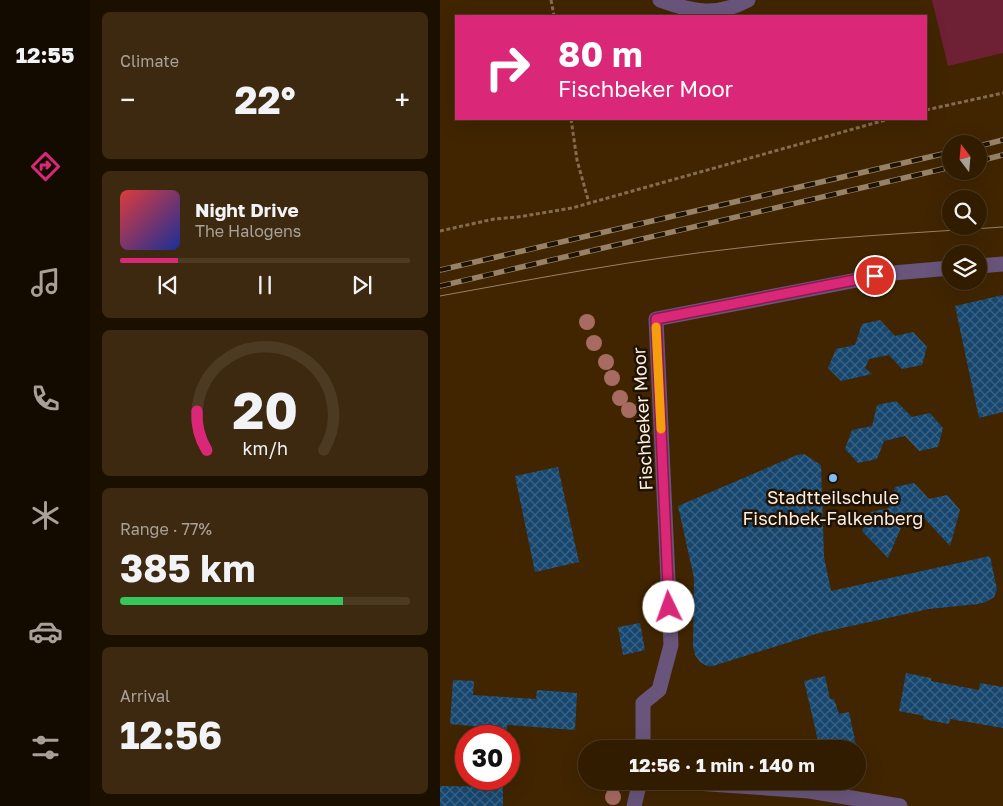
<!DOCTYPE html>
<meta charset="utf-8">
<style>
:root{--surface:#311c00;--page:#3d290f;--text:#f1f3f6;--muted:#a8a199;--line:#4c3a22;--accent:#db2777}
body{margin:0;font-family:"Golos Text",sans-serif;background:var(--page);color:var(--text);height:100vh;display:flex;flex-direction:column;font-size:19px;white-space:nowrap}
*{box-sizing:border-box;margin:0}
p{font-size:16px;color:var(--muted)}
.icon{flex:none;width:28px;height:28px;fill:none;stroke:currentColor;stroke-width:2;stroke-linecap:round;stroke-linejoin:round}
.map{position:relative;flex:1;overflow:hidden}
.details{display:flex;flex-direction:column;gap:12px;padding:12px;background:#1b0f00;width:350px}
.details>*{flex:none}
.guide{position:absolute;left:15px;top:15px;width:472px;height:105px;border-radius:0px;box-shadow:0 5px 20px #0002,0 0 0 1px var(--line);background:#db2777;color:#fff;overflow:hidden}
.needle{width:32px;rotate:344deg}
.tools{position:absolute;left:502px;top:135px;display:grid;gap:10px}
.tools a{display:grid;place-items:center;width:45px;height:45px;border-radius:50%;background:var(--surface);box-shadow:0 5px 20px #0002,0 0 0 1px var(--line);font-size:25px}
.speed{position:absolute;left:15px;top:725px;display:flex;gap:10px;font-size:25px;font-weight:700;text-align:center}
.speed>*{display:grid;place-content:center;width:65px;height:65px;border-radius:50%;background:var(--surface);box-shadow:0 5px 20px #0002,0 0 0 1px var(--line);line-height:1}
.speed .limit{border:8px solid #d22;background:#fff;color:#111}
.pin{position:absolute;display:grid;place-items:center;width:42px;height:42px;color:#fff;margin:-21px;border:2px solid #fff;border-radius:50%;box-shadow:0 1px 5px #0007}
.me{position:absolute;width:55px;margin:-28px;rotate:357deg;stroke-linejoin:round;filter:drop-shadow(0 0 4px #0008)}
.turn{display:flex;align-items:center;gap:18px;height:105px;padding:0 20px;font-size:22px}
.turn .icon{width:65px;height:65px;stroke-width:2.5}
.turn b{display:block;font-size:35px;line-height:42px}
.big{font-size:38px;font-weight:700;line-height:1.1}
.details .tile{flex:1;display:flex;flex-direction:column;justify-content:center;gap:8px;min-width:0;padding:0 18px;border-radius:8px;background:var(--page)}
.details .dial{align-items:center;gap:0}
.dial svg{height:130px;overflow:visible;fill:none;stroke:var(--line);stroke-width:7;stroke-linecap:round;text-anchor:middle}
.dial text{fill:var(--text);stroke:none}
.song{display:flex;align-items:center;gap:15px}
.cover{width:60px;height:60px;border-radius:8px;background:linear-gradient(135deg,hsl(0 70% 55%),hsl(230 70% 35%))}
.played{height:5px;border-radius:2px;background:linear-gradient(90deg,var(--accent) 20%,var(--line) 20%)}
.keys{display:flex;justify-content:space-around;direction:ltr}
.heat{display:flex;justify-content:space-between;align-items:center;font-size:28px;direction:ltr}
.charge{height:8px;border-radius:4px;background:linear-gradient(90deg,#34c759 77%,var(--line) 0)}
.trip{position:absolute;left:138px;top:740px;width:288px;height:50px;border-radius:25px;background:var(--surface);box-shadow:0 5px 20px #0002,0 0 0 1px var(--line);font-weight:700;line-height:50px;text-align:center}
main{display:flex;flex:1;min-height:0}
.tab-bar{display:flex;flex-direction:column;width:90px;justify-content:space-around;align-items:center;background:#140b00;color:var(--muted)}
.tab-bar .icon{width:35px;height:35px}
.tab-bar .current{color:var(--accent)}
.tab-bar b{font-size:22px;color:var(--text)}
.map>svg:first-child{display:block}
</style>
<main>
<nav class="tab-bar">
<b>12:55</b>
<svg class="icon current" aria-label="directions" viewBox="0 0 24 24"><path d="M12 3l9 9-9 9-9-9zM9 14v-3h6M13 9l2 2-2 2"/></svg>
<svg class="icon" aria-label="music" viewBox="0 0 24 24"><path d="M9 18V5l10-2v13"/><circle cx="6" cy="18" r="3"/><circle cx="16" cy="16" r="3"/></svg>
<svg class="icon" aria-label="phone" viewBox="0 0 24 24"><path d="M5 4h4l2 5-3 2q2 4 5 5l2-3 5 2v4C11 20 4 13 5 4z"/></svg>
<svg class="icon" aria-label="climate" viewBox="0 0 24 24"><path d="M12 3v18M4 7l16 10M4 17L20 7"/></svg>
<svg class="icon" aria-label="car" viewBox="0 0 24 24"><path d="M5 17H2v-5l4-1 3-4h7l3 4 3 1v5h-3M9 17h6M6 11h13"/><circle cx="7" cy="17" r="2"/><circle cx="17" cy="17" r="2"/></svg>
<svg class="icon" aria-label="filters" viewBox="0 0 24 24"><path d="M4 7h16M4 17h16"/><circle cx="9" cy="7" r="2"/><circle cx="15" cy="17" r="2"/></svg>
</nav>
<section class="details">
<div class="tile"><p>Climate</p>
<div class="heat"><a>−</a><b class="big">22°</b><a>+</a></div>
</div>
<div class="tile">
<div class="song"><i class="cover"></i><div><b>Night Drive</b><p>The Halogens</p></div></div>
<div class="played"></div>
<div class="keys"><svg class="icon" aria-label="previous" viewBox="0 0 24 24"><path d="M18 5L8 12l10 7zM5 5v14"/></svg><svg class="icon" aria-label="pause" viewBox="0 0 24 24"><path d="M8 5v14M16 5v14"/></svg><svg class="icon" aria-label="next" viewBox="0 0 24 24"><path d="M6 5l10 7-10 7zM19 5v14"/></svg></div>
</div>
<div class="tile dial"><svg viewBox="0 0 100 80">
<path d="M14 69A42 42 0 1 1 86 69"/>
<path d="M14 69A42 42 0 0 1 8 45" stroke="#db2777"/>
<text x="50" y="56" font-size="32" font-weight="700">20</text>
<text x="50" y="72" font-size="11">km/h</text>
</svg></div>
<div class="tile"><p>Range · 77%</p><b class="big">385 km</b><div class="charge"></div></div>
<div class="tile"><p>Arrival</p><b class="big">12:56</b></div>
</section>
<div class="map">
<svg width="563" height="806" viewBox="0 0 563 806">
<defs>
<pattern id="building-cross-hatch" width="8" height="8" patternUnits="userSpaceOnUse" patternTransform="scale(1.25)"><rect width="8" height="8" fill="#17476f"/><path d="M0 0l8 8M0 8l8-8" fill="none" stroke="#3a6283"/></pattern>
</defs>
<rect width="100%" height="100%" fill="#412500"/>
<path fill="#6e2035" d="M492,0H563V53L508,66Z"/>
<path fill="url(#building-cross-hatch)" d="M563,295V412L539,418L515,306Z
M440,320L455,336L473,332L487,347L482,365L462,369L449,355L429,359L425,368L432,374L401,381L388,368L396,349L415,345L422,324Z
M456,401L472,417L490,413L503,428L498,447L479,451L465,436L444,441L437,459L418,463L405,449L412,430L432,426L437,405Z
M364,454L381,465L384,557L391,591L550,556L557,590L554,597L546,602L538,604L489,609L379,633L273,666H267L260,662L255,655L253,646L254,578L238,506L357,455Z
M118,467L139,562L95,572L75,476Z
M474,483L489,499L507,495L520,510L510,546L484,518L463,523L448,558L422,531L431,512L449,508L455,487Z
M200,623L205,650L183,655L178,627Z
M466,673L491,678V681L539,690L540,683L563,687V728L510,719L509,724L483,719L484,716L459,711Z
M385,676L390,699H394L399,714L409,712L416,745L397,749H380L364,681Z
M13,680L34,681L33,695L96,699L97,690L137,693L135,730L67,725L66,736H64L42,735L43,727L10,724Z
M0,786L63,787V806H0Z"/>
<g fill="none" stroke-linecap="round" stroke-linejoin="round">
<path stroke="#846c4f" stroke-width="3" stroke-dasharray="4 2.5" stroke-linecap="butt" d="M111,0L114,16
M486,110L563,93
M131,119L137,160L149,203
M0,231L54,219L78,217L132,208L449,119"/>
<path stroke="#69557b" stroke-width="15" d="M220,0C252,12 277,17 308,0
M539,266L563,264
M203,749V703L219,690L231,645L216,319L453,273L511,268
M226,781L369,791L460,806
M194,806L200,781"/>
<path stroke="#988267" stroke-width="1" d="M0,296C99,278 199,259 299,248C387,237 475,233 563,227"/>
<defs>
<path id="rail" d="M539,146L563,140
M539,161L563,155
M0,270L511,152
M0,286L511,167"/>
</defs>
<use href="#rail" stroke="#988267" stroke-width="5.5"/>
<use href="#rail" stroke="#1e1205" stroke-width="4" stroke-dasharray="11" stroke-linecap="butt"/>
</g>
<g fill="#a76b62">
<circle cx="147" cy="322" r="8"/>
<circle cx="154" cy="343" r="8"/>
<circle cx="166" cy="362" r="8"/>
<circle cx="172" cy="378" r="8"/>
<circle cx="180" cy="398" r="8"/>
<circle cx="189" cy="410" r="8"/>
<circle cx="173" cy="797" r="8"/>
</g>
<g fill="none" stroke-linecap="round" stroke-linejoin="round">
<defs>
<path id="route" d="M229,607L216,319L435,276"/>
</defs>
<use href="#route" stroke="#8e194d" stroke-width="12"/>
<use href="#route" stroke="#db2777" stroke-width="9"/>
<path stroke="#f59e0b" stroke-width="9" d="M216,327L221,429"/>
</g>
<circle fill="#7ebdf9" stroke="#1e1205" stroke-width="2" cx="393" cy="478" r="5"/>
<g text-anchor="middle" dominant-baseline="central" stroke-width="5" stroke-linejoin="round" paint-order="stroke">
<g font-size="18" fill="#fdeedf" stroke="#1e1205">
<text transform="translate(202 419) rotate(-93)">Fischbeker Moor</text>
</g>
<g font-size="18" fill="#fdeedf" stroke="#1e1205">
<text x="393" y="497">Stadtteilschule<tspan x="393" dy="21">Fischbek-Falkenberg</tspan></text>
</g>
</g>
</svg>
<div class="tools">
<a><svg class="needle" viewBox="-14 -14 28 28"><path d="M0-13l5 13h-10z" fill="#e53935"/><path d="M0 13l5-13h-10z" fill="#a8a199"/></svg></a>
<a><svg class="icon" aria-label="search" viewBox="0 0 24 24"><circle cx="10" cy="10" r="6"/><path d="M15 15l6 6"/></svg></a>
<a><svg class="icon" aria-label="layers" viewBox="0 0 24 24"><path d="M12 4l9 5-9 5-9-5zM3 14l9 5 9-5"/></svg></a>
</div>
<div class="speed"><div class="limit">30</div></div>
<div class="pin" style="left:435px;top:276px;background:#d93025"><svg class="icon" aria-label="arrive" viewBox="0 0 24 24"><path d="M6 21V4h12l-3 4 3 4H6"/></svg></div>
<svg class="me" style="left:229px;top:607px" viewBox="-20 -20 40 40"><circle r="19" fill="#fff"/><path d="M0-13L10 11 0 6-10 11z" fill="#db2777"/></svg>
<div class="trip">12:56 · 1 min · 140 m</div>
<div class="guide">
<div class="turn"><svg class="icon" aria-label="right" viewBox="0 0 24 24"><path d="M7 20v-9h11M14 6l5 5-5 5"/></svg><div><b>80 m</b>Fischbeker Moor</div></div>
</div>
</div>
</main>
